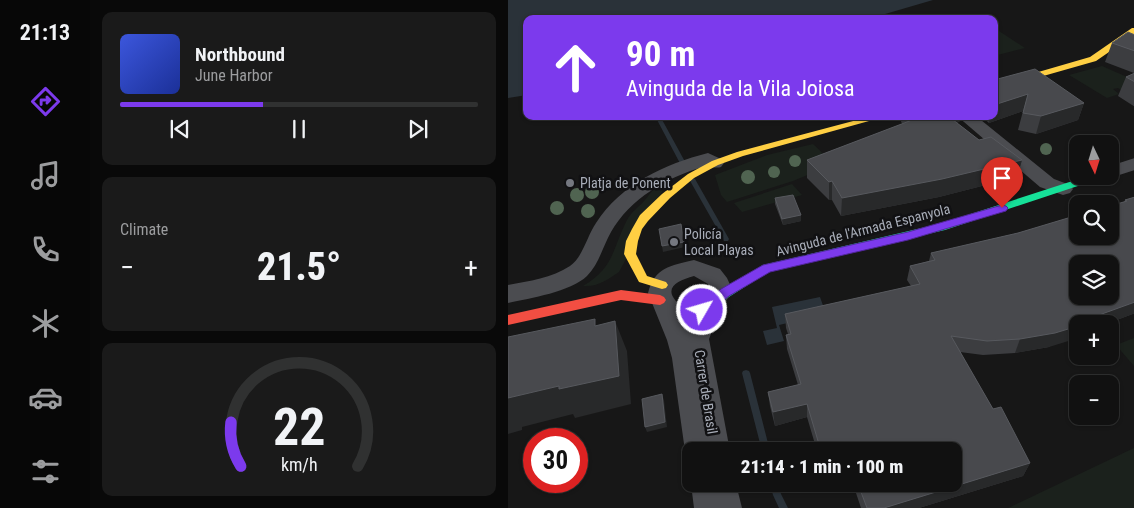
<!DOCTYPE html>
<meta charset="utf-8">
<style>
:root{--surface:#111;--page:#1a1a1a;--text:#f1f3f6;--muted:#9c9d9f;--line:#303131;--accent:#7c3aed}
body{margin:0;font-family:"Roboto Condensed",sans-serif;background:var(--page);color:var(--text);height:100vh;display:flex;flex-direction:column;font-size:19px;white-space:nowrap}
*{box-sizing:border-box;margin:0}
p{font-size:16px;color:var(--muted)}
.icon{flex:none;width:28px;height:28px;fill:none;stroke:currentColor;stroke-width:2;stroke-linecap:round;stroke-linejoin:round}
.map{position:relative;flex:1;overflow:hidden}
.side{display:flex;flex-direction:column;gap:12px;padding:12px;background:#090909;width:418px}
.side>*{flex:none}
.hud{position:absolute;left:15px;top:15px;width:475px;height:105px;border-radius:10px;box-shadow:0 1px 4px #0004,0 0 0 1px var(--line);background:#7c3aed;color:#fff;overflow:hidden}
.needle{width:32px;rotate:176deg}
.buttons{position:absolute;left:561px;top:135px;display:grid;gap:10px}
.buttons a{display:grid;place-items:center;width:50px;height:50px;border-radius:10px;background:var(--surface);box-shadow:0 1px 4px #0004,0 0 0 1px var(--line);font-size:25px}
.speed{position:absolute;left:15px;top:428px;display:flex;gap:10px;font-size:25px;font-weight:700;text-align:center}
.speed>*{display:grid;place-content:center;width:65px;height:65px;border-radius:50%;background:var(--surface);box-shadow:0 1px 4px #0004,0 0 0 1px var(--line);line-height:1}
.speed .limit{border:8px solid #d22;background:#fff;color:#111}
.pin{position:absolute;display:grid;place-items:center;width:42px;height:42px;color:#fff;margin:-51px -21px;border-radius:50% 50% 50% 0;rotate:-45deg;box-shadow:0 0 5px #0007}
.pin .icon{rotate:45deg}
.me{position:absolute;width:55px;margin:-28px;rotate:52deg;stroke-linejoin:round;filter:drop-shadow(0 0 4px #0008)}
.turn{display:flex;align-items:center;gap:18px;height:105px;padding:0 20px;font-size:22px}
.turn .icon{width:65px;height:65px;stroke-width:2.5}
.turn b{display:block;font-size:35px;line-height:42px}
.big{font-size:38px;font-weight:800;line-height:1.1}
.side .card{flex:1;display:flex;flex-direction:column;justify-content:center;gap:8px;min-width:0;padding:0 18px;border-radius:10px;background:var(--page)}
.side .dial{align-items:center;gap:0}
.dial svg{height:130px;overflow:visible;fill:none;stroke:var(--line);stroke-width:7;stroke-linecap:round;text-anchor:middle}
.dial text{fill:var(--text);stroke:none}
.song{display:flex;align-items:center;gap:15px}
.cover{width:60px;height:60px;border-radius:8px;background:linear-gradient(135deg,hsl(230 70% 55%),hsl(230 70% 35%))}
.played{height:5px;border-radius:2px;background:linear-gradient(90deg,var(--accent) 40%,var(--line) 40%)}
.keys{display:flex;justify-content:space-around;direction:ltr}
.heat{display:flex;justify-content:space-between;align-items:center;font-size:28px;direction:ltr}
.trip{position:absolute;left:174px;top:442px;width:280px;height:50px;border-radius:10px;background:var(--surface);box-shadow:0 1px 4px #0004,0 0 0 1px var(--line);font-weight:800;line-height:50px;text-align:center}
main{display:flex;flex:1;min-height:0}
.menu{display:flex;flex-direction:column;width:90px;justify-content:space-around;align-items:center;background:#070707;color:var(--muted)}
.menu .icon{width:35px;height:35px}
.menu .current{color:var(--accent)}
.menu b{font-size:22px;color:var(--text)}
.map>svg:first-child{display:block}
</style>
<main>
<nav class="menu">
<b>21:13</b>
<svg class="icon current" aria-label="directions" viewBox="0 0 24 24"><path d="M12 3l9 9-9 9-9-9zM9 14v-3h6M13 9l2 2-2 2"/></svg>
<svg class="icon" aria-label="music" viewBox="0 0 24 24"><path d="M9 18V5l10-2v13"/><circle cx="6" cy="18" r="3"/><circle cx="16" cy="16" r="3"/></svg>
<svg class="icon" aria-label="phone" viewBox="0 0 24 24"><path d="M5 4h4l2 5-3 2q2 4 5 5l2-3 5 2v4C11 20 4 13 5 4z"/></svg>
<svg class="icon" aria-label="climate" viewBox="0 0 24 24"><path d="M12 3v18M4 7l16 10M4 17L20 7"/></svg>
<svg class="icon" aria-label="car" viewBox="0 0 24 24"><path d="M5 17H2v-5l4-1 3-4h7l3 4 3 1v5h-3M9 17h6M6 11h13"/><circle cx="7" cy="17" r="2"/><circle cx="17" cy="17" r="2"/></svg>
<svg class="icon" aria-label="filters" viewBox="0 0 24 24"><path d="M4 7h16M4 17h16"/><circle cx="9" cy="7" r="2"/><circle cx="15" cy="17" r="2"/></svg>
</nav>
<section class="side">
<div class="card">
<div class="song"><i class="cover"></i><div><b>Northbound</b><p>June Harbor</p></div></div>
<div class="played"></div>
<div class="keys"><svg class="icon" aria-label="previous" viewBox="0 0 24 24"><path d="M18 5L8 12l10 7zM5 5v14"/></svg><svg class="icon" aria-label="pause" viewBox="0 0 24 24"><path d="M8 5v14M16 5v14"/></svg><svg class="icon" aria-label="next" viewBox="0 0 24 24"><path d="M6 5l10 7-10 7zM19 5v14"/></svg></div>
</div>
<div class="card"><p>Climate</p>
<div class="heat"><a>−</a><b class="big">21.5°</b><a>+</a></div>
</div>
<div class="card dial"><svg viewBox="0 0 100 80">
<path d="M14 69A42 42 0 1 1 86 69"/>
<path d="M14 69A42 42 0 0 1 8 42" stroke="#7c3aed"/>
<text x="50" y="56" font-size="32" font-weight="700">22</text>
<text x="50" y="72" font-size="11">km/h</text>
</svg></div>
</section>
<div class="map">
<svg width="627" height="508" viewBox="0 0 627 508">
<rect width="100%" height="100%" fill="#171717"/>
<path fill="#1b211c" d="M491,31L517,48L486,56V32Z
M594,66L626,80L616,92L610,88L605,89L611,94L599,98L561,75Z
M305,144L326,164L285,181L219,202L213,195L207,175L259,155Z
M162,177L111,272C99,280 90,287 75,286C107,267 104,249 119,220C123,212 131,207 137,200C145,190 150,182 162,177Z
M284,184L294,195L234,212L226,203Z
M626,338H627L626,366L608,345Z
M626,448V508H500Z"/>
<path fill="#2a3239" d="M0,0H425L360,19H19V95L0,98Z
M312,297L318,314L271,325L276,341L259,345L255,331L269,328L264,307Z"/>
<g fill="none" stroke-linecap="round" stroke-linejoin="round">
<path fill="#2a3239" fill-rule="evenodd" d="M147,116H152L181,169L180,170L178,171L175,169Z
M184,177L187,179L221,239L220,241H216L215,239L181,179Z
M238,370L241,371L242,373L262,451H254L234,373L235,371Z
M262,484H270L273,494L280,508H271L265,495Z"/>
<path fill="#4b4c50" fill-rule="evenodd" d="M449,116H468L546,179L562,185L565,189L562,193L555,195L532,187Z
M200,153L213,159L216,163L213,167C207,169 201,165 195,167C159,177 122,199 103,232C95,246 91,264 79,276C62,292 23,298 0,303V285C21,281 44,278 62,266C75,257 79,236 88,223C113,184 157,164 200,153Z
M627,158V170L602,178L596,176H602V166Z
M186,260L212,269L219,278L224,289L222,295L213,309L201,339L222,451H182V461L177,451L164,358L159,340L140,293C147,267 162,266 186,260ZM186,276L200,284V293L186,304L172,305C153,288 169,281 186,276ZM184,323L180,332L177,324Z
M183,484H228L234,508H186Z"/>
<path fill="#16e098" fill-rule="evenodd" d="M580,176H596L594,178L437,230L262,271L213,302H205L203,299L205,296L255,265L435,223Z"/>
<path fill="#ffcf43" fill-rule="evenodd" d="M624,28H627V34L588,61L486,90V85L582,57Z
M364,116H379L235,156L210,165L186,178L162,198L140,221L134,229L130,241L128,254L139,276L158,282L160,285L158,288L154,289L131,282L116,254L118,241L124,229L132,215L154,194L180,174L204,161L229,152Z"/>
<path fill="#f24e42" fill-rule="evenodd" d="M113,290L152,295L156,297L158,300L156,303L152,305L113,300L0,325V315Z"/>
</g>
<g fill="#506451">
<circle cx="538" cy="149" r="6"/>
<circle cx="287" cy="161" r="6"/>
<circle cx="266" cy="172" r="6"/>
<circle cx="240" cy="177" r="7"/>
<circle cx="84" cy="192" r="7"/>
<circle cx="69" cy="195" r="7"/>
<circle cx="49" cy="208" r="7"/>
<circle cx="80" cy="211" r="7"/>
</g>
<path fill="#3c3d40" d="M627,35V107L610,96L618,77L626,73L597,62L604,43Z
M486,80L576,103L570,120L528,134L510,130L515,111L481,123L473,116H486Z
M394,116H453L452,121L449,123L471,140L514,160L509,177L431,197L333,216L324,200H321L299,178V160L395,124L393,122Z
M627,197V313L598,324H570L541,347L507,353L475,355L452,352L485,409L522,463L515,476L411,508H353L345,484H445V451H309L299,417L267,426L262,406L260,392L290,385L279,349L278,335L280,334L278,328L277,314L403,286L399,280L402,266L421,261L423,253L510,233L616,202L617,200Z
M267,198L293,215V221L275,225L267,204Z"/>
<path fill="#28292a" d="M520,94L515,111L481,123L482,116H486V105Z
M576,103L570,120L528,134L533,116Z
M434,116H453L452,121L432,130Z
M514,160L509,177L431,197L333,216L334,198Z
M324,181V200H321V182Z
M293,215V221L275,225L274,219Z
M173,224L177,247L155,252L154,246Z
M627,302V313L598,324H578L580,319Z
M107,321L119,351L123,404L67,418L65,414L14,427V430L0,434V398L51,386Z
M570,326V338L541,347L507,353L512,339Z
M154,394L156,400L159,427L139,432L137,427Z
M299,404V417L267,426L265,412Z
M522,463L515,476L411,508H376Z
M327,484H337L327,487Z"/>
<path fill="#48494d" stroke="#57595e" fill-rule="evenodd" d="M620,32L627,35V51L604,43Z
M527,69L576,103L533,116L515,113L520,94L486,105V80Z
M627,73V82L618,77Z
M410,116H440L471,140L483,137L514,160L434,179L334,198L324,181L321,182L299,160L412,117Z
M285,195L293,215L274,219L267,198Z
M627,197V302L580,319L583,322L578,324H570V326L547,333L512,339L479,341L443,336L485,409L493,407L522,463L376,508H359L350,484H445V451H320V450L313,451L299,404L265,412L260,392L293,384L278,335L283,334L277,314L412,284L402,266L427,260L423,253L510,233L570,215V236H602V206L619,201L617,200ZM570,264H602V296H570Z
M173,224L176,242L154,246L151,229Z
M87,319V326L107,321L111,376L51,389V386L0,398V337Z
M154,394L157,422L137,427L134,399Z"/>
<path fill="#7c3aed" stroke="#51269a" d="M494,205L498,206L500,208L498,211L400,240L262,272L221,296L199,314H190L188,310L213,289L255,265L400,232Z"/>
<g fill="#757880" stroke="#111113" stroke-width="2">
<circle cx="62" cy="183" r="5"/>
<circle cx="166" cy="242" r="5"/>
</g>
<g text-anchor="middle" dominant-baseline="central" stroke-width="5" stroke-linejoin="round" paint-order="stroke">
<g font-size="14" fill="#a8adb8" stroke="#111113" text-anchor="start">
<text x="72" y="183">Platja de Ponent</text>
<text x="176" y="234">Policía<tspan x="176" dy="16">Local Playas</tspan></text>
</g>
<g font-size="14" fill="#a8adb8" stroke="#111113">
<text transform="translate(355 230) rotate(-14)">Avinguda de l'Armada Espanyola</text>
<text transform="translate(198 392) rotate(81)">Carrer de Brasil</text>
</g>
</g>
</svg>
<div class="buttons">
<a><svg class="needle" viewBox="-14 -14 28 28"><path d="M0-13l5 13h-10z" fill="#e53935"/><path d="M0 13l5-13h-10z" fill="#9c9d9f"/></svg></a>
<a><svg class="icon" aria-label="search" viewBox="0 0 24 24"><circle cx="10" cy="10" r="6"/><path d="M15 15l6 6"/></svg></a>
<a><svg class="icon" aria-label="layers" viewBox="0 0 24 24"><path d="M12 4l9 5-9 5-9-5zM3 14l9 5 9-5"/></svg></a>
<a>+</a>
<a>−</a>
</div>
<div class="speed"><div class="limit">30</div></div>
<div class="pin" style="left:494px;top:208px;background:#d93025"><svg class="icon" aria-label="arrive" viewBox="0 0 24 24"><path d="M6 21V4h12l-3 4 3 4H6"/></svg></div>
<svg class="me" style="left:194px;top:310px" viewBox="-20 -20 40 40"><circle r="17" fill="#7c3aed" stroke="#fff" stroke-width="3"/><path d="M0-11L8 9 0 5-8 9z" fill="#fff"/></svg>
<div class="trip">21:14 · 1 min · 100 m</div>
<div class="hud">
<div class="turn"><svg class="icon" aria-label="ahead" viewBox="0 0 24 24"><path d="M12 20V5M6 11l6-6 6 6"/></svg><div><b>90 m</b>Avinguda de la Vila Joiosa</div></div>
</div>
</div>
</main>
